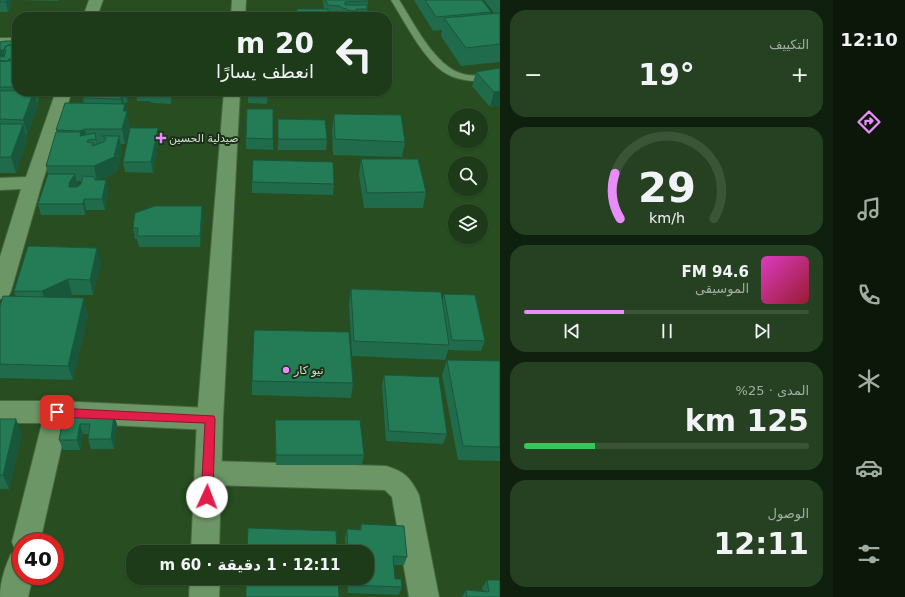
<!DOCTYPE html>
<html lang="ar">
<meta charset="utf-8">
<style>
:root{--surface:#1d3a19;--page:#254122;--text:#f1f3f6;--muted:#a0ada2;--line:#3b5438;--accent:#ea8dfc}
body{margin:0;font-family:"DejaVu Sans",Vazirmatn,sans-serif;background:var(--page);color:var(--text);direction:rtl;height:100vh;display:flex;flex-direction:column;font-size:15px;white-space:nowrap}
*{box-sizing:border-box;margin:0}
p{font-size:13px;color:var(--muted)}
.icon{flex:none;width:22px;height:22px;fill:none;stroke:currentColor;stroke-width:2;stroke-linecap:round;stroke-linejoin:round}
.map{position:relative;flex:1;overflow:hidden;direction:ltr}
.details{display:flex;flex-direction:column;gap:10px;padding:10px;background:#10200e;width:333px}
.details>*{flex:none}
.banner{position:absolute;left:12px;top:12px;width:380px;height:84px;border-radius:16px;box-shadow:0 1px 3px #0004,0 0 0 1px var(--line);direction:rtl;background:#1d3a19;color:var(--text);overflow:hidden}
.fabs{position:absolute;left:448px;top:108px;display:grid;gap:8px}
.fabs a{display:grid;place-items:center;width:40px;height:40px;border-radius:50%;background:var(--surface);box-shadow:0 1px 3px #0004,0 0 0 1px var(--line);font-size:20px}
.speed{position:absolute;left:12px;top:533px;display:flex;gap:8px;font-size:20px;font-weight:700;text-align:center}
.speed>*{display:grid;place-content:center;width:52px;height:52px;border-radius:50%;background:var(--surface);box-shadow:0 1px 3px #0004,0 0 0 1px var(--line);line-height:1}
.speed .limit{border:6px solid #d22;background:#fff;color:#111}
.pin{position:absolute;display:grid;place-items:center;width:34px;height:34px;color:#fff;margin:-17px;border-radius:8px;box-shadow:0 2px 6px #0006}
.me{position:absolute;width:44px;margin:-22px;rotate:2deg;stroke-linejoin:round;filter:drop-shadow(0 0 3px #0008)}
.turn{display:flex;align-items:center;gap:14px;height:84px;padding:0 12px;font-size:18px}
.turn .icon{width:52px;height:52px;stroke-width:2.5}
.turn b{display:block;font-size:28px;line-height:34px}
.big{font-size:30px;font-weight:700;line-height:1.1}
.details .card{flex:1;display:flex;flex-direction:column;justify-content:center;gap:6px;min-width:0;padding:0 14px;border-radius:16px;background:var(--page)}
.details .dial{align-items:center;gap:0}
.dial svg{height:104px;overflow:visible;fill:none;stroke:var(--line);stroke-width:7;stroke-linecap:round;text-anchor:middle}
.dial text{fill:var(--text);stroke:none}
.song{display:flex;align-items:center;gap:12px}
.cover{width:48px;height:48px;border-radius:6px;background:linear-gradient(135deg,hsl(310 70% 55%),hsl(350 70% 35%))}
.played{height:4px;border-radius:2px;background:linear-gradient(90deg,var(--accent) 35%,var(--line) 35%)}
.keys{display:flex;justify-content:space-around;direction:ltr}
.heat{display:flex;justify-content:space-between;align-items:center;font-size:22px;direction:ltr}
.charge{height:6px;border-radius:3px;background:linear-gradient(90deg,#34c759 25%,var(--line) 0)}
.trip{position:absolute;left:126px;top:545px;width:248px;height:40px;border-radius:16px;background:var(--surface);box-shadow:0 1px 3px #0004,0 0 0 1px var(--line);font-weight:700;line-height:40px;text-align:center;direction:rtl}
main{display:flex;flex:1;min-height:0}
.tabs{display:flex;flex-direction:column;width:72px;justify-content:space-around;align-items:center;background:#0c170a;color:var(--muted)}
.tabs .icon{width:28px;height:28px}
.tabs .on{color:var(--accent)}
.tabs b{font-size:18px;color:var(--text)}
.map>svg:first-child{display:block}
</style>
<main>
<nav class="tabs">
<b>12:10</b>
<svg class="icon on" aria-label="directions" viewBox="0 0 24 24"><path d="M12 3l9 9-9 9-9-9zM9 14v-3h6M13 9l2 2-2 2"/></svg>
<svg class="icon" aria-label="music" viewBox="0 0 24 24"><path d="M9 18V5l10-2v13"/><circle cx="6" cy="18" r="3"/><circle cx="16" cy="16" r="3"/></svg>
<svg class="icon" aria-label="phone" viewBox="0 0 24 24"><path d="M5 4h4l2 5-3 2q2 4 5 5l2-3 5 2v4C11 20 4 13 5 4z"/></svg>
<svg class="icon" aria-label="climate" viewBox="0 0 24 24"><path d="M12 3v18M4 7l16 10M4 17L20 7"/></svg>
<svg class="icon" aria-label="car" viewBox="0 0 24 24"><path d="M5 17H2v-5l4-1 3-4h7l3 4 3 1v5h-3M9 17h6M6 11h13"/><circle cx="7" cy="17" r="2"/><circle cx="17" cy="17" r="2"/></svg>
<svg class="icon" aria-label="filters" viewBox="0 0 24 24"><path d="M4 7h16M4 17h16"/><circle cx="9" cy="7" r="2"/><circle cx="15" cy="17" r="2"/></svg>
</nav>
<section class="details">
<div class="card"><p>التكييف</p>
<div class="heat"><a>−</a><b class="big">19°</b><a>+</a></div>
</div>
<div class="card dial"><svg viewBox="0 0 100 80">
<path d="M14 69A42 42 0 1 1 86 69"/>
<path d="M14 69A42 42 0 0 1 10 34" stroke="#ea8dfc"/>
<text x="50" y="56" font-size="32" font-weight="700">29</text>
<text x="50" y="72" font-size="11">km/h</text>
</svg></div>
<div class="card">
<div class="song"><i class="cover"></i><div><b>94.6 FM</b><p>الموسيقى</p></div></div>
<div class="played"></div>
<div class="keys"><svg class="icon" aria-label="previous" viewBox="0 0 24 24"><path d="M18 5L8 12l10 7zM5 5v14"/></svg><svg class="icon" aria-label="pause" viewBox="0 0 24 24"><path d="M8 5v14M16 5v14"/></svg><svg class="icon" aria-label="next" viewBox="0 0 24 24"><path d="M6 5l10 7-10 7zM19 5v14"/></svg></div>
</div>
<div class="card"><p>المدى · 25%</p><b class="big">125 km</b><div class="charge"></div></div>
<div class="card"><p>الوصول</p><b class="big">12:11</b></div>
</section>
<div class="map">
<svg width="500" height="597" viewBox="0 0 500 597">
<rect width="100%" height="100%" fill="#274d21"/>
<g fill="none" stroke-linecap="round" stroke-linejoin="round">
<defs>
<path id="service" d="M391,0H399C414,23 435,67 463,74C475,77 488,75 500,73V79C484,81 467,83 451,76C426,66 406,23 391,0Z"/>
<path id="minor" d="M89,0H103L97,17H83Z
M0,38H17V48H0Z
M56,91H72L42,183L11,291L8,297L0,299V257L21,189L0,190V178L26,177Z
M0,401H57L210,408L219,411L223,419L219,427L210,430L67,423L40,542H21V576H33L28,597H0C0,582 5,567 11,554L16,552L12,542L42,423H0Z
M208,461L386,466C405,472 410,477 419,495L439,597H409L392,497L385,490L208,485L199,481L195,473L199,465Z"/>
<path id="tertiary" d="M232,0H246L245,17H231Z
M224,91H240L223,419L219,552H191L197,419Z
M190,578H220L219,597H189Z"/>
</defs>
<use href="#service" stroke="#456840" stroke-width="2"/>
<use href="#minor" stroke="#456840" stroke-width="2"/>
<use href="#tertiary" stroke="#456840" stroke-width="2"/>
<use href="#service" fill="#6d9666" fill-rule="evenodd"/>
<use href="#minor" fill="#6d9666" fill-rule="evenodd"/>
<use href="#tertiary" fill="#6d9666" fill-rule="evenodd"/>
</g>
<path fill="#1f6b4b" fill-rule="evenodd" d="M0,0L12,4L8,12H0Z
M19,0H58V1Z
M323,0H368L367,15L328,16V17H295V12L324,9Z
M414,0H482L491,12V14L494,13L484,0H500V62L461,66L441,36L442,30L433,31Z
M13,41L14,44L16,43L17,42V91H42L38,102H37L38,106L27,135H26L27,139L16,173H0V56L4,57V55L0,42Z
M500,68V105L490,107L472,86L476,72Z
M85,91H130L127,103H124V104L126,111L129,127L125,144H121L122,151L117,172L99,180H106L108,191L105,210H86L85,215H41L38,204L48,174L46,166L57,132L56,130L84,103L83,98ZM76,181H82L81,184L77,187H76L77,185Z
M136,91H177V95H172L171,104L153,103L149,101H137Z
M194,91H224L223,96H194Z
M248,91H268L267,104L248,103Z
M334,114L405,142L402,157L333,155L332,129Z
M278,119L327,139L326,150H278Z
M246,138L273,139V150L246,149Z
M159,139L153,173L125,172L123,162Z
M361,159L426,192L423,208H364L359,175Z
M252,182L334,184L333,195L252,193Z
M203,217L200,247H139L137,239H135L133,228Z
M101,263L93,295H72L65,298L88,314L73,380L0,378V306L16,297L14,291Z
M351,289L442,301L444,294L485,341L481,351L449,350V348L445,360L352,356L349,304Z
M447,360L500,361V461L458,460L442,375Z
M384,375L447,434L443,444L386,441L382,385Z
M252,381L353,383L351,398L252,395Z
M64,415H114L117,425L114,449H91L88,439L89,434H83L80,450H63L59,440Z
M0,419L22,434L9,489H0Z
M275,420L364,455L362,465H276L275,430Z
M361,524L407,557L404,565H393L395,579L402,587L399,595L348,593L347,578H367V552H346L345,538L347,529L360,530Z
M487,580L500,597H462L466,590L483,591L482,588Z"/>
<path fill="#19573d" d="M6,0H11L12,4L8,12L6,2Z
M13,41L15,46L6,50H4L5,55L0,56V50Z
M34,91L38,106L27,135L23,120Z
M36,91H42L38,102Z
M126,91H130L127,103L126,93Z
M170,91H172V95L171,104Z
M500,91V105L490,107L494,92Z
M122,93L124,103L123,109L121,99Z
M125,104L129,127L125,144L122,129L123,111Z
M23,124L27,139L16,173L11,157Z
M158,128L159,139L153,173L151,162Z
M85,129L87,141L88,140L91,155L83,151L79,131Z
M95,133L98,148V154L96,139Z
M119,136L122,151L117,172L97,181L94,166Z
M75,174L77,185L72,194L69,187V183Z
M106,180L108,191L105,210L102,199Z
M84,199L86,210L85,215L83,204Z
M202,206L203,217L200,247V236Z
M97,248L101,263L93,295L90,280Z
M68,279L72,295L47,306L42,291Z
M84,298L88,314L73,380L68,366Z
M114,415L117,425L114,449L111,439Z
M16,419L22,434L9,489L3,475Z
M80,424L83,434L80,450L77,440Z"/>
<path fill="#247c57" stroke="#19573d" d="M0,0H7L6,2H0Z
M325,0H368V1L345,2V5H367V9H356V11L347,10V9L342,8L340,6L327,5V2H325Z
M425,0H482L491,12L436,17Z
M297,9H328V16H323V17H295V12H297Z
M500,13V44L466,48L444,18Z
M373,15V17H330V16Z
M6,41H13L12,44L6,46L4,50H0V42Z
M17,42V59H9L8,61H0V56L4,57L6,50H4L6,46L16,43Z
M0,61H17V87H0Z
M500,68V91L494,92L476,72Z
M0,91H34L23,120L0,119Z
M85,91H126V93H122L121,99L83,98Z
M149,91H170V93H152Z
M248,91H267V93L248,92Z
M65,103L125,104L123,111H127L122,129H85L79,131L56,130Z
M247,109H273V139L246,138Z
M334,114L401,115L405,142L335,139Z
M278,119L325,120L327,139H278Z
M0,124H23L11,157H0Z
M130,128H158L151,162H123Z
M56,132H81L80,136L95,133L96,139L88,140L87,142L93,143L92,146L104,142L106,138L102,136H119L114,157L94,166H46Z
M361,159H418L426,192L367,193Z
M253,160L333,162L334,184L252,182Z
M48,174H75L69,183V187H77L81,184L83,176L95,177V180H106L102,199H84L83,204H38Z
M155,206H202L200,236H137L138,228H133L135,213Z
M28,246L97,248L90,280L68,279L42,291H14Z
M351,289L441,292L449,345L354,341Z
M444,294L475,295L485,341L452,340Z
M3,296L84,298L68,366L0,364V306Z
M254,330L349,332L353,383L252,381Z
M447,360L500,361V447L463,446Z
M384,375L439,377L447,434L389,431Z
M64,415H114L111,439H88L90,424H80L77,440H59Z
M0,419H16L3,475H0Z
M275,420H360L364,455H276Z
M361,524L404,526L407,557L393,556L395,579H401L402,587L350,585L349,578H367V552H348L347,529L361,530Z
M248,528L336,531L337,552H247Z
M246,578H338L339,597H246Z
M487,580H500V597H467L466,590L489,592Z"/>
<path fill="#e11d48" stroke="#92132f" d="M57,408L214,416L215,419L213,497L211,501L207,503L203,501L201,497L205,423L57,417L54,415L52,412L54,409Z"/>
<g fill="#ea8dfc" stroke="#1d2e1b" stroke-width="1.5">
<path d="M159 132h4v4h4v4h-4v4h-4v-4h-4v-4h4z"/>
<circle cx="286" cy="370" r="4"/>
</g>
<g text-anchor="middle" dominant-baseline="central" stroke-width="4" stroke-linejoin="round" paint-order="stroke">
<g font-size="11" fill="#cde4ca" stroke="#1d2e1b" text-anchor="start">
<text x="169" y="138">صيدلية الحسين</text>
<text x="294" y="370">نيو كار</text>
</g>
</g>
</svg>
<div class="fabs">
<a><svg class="icon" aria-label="sound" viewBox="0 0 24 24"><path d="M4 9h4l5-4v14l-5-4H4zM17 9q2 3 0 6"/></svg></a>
<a><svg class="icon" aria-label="search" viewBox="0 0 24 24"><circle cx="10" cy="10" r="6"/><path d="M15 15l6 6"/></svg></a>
<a><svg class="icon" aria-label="layers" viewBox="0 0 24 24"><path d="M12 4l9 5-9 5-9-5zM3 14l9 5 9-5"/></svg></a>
</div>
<div class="speed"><div class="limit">40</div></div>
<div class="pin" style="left:57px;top:412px;background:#d93025"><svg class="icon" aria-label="arrive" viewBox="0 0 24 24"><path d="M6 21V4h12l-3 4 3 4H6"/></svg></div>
<svg class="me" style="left:207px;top:497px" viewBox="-20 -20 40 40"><circle r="19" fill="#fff"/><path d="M0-13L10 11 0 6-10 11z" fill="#e11d48"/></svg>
<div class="trip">12:11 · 1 دقيقة · 60 m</div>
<div class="banner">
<div class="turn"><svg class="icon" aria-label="left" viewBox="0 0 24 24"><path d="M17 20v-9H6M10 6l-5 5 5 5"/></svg><div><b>20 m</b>انعطف يسارًا</div></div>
</div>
</div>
</main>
